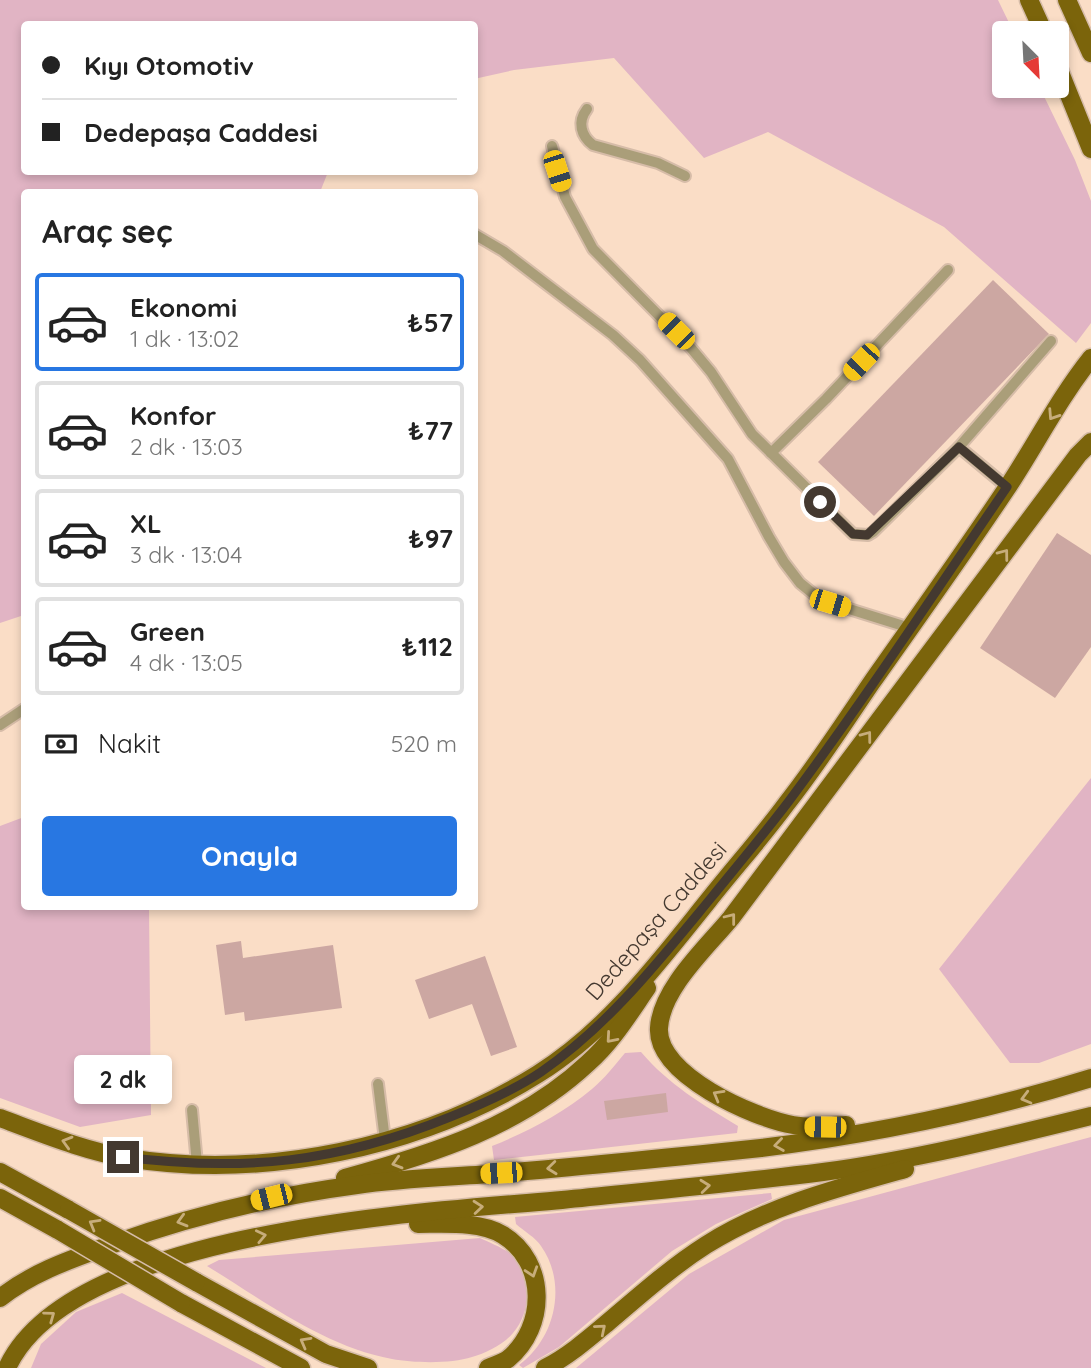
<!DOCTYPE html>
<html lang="tr">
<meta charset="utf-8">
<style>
body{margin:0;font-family:Quicksand,sans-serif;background:#f6f6f6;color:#222;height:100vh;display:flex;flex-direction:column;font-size:26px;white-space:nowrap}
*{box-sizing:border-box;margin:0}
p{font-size:23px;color:#767676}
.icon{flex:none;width:38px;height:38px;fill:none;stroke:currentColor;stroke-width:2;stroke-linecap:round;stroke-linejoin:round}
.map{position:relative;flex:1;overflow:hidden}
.drawer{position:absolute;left:21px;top:189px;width:457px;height:721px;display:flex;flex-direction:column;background:#fff;border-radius:7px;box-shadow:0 4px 10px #0003}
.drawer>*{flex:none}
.guide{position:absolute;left:21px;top:21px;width:457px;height:154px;border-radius:7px;box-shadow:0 4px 10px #0003;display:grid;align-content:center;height:154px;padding:0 21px;background:#fff}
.needle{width:46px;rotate:156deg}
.controls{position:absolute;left:992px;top:21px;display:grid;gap:14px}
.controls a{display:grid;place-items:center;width:77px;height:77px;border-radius:7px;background:#fff;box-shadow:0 4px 10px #0003;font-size:35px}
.end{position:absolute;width:32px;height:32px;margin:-16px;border:9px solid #443930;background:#fff;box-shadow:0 0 0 4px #fff}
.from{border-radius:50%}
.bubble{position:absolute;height:49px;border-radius:7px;background:#fff;box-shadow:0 4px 10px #0003;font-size:23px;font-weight:800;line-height:49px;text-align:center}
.car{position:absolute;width:21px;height:42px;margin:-21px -10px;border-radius:9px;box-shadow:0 0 5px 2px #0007;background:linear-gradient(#f5c518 24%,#345 0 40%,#f5c518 0 76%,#345 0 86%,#f5c518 0)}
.guide b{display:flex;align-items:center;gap:24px;height:66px;font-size:26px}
.guide b+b{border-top:2px solid #e0e0e0}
.guide i{width:18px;height:18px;background:#222}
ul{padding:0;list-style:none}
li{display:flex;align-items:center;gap:21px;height:98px;margin:0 14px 10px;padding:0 7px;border:4px solid #e0e0e0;border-radius:7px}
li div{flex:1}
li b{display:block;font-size:26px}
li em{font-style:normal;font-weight:800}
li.selected{border-color:#2877e2}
li>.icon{width:63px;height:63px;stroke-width:1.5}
h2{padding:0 21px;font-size:32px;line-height:84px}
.pay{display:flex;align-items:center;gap:18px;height:77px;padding:0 21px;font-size:26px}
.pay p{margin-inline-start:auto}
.action{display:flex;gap:14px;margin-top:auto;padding:14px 21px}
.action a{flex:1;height:80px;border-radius:7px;background:#2877e2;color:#fff;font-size:28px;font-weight:800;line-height:80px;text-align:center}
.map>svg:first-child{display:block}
.green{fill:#e1b4c4}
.building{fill:#cca7a2}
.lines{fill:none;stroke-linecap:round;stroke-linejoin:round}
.lane-casing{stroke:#d6bca8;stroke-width:14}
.primary-casing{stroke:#d6bca8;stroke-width:21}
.lane{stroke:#aa9e79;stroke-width:10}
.primary{stroke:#7b640b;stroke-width:18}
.primary-bridge-casing{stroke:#d6bca8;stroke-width:21;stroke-linecap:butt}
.primary-bridge{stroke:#7b640b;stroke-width:18}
.oneway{stroke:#c7ad7b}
.route{stroke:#443930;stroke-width:9}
.labels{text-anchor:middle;stroke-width:5;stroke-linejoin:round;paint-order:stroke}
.street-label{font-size:23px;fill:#443930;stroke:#faddc6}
</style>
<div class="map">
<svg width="1091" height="1368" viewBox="0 0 1091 1368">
<rect width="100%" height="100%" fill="#faddc6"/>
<g class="green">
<path d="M 0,0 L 998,0 L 1014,33 L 1004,33 L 1004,86 L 1039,86 L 1075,160 L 1091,201 L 1091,323 L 1076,343 L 944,227 L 768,132 L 704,158 L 614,58 L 514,70 L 474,79 L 474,24 L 24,24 L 24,172 L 328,172 L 320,192 L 24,192 L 24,615 L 0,623 Z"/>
<path d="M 1091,778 L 1091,1044 L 1039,1063 L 1010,1063 L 939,969 Z"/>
<path d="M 24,817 L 24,906 L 149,907 L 151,1115 L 80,1127 L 0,1098 L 0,826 Z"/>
<path d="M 641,1052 C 668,1084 703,1105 738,1126 L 737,1133 L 494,1160 L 492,1146 C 527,1132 562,1114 592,1089 C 604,1079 615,1065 625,1053 Z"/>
<path d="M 1091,1137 L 1091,1368 L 576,1368 L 689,1274 L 784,1220 Z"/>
<path d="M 771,1193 L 772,1199 L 716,1224 L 672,1251 L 559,1347 L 523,1368 L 519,1365 C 555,1339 568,1284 541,1246 C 536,1238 524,1231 516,1224 L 515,1217 Z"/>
<path d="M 480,1238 C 490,1243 509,1250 517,1259 C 533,1280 530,1313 513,1333 C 503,1345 486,1353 472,1357 C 451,1364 414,1363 392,1359 C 325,1347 264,1301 207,1266 L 219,1260 Z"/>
<path d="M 122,1293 L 266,1368 L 31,1368 L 41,1344 L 76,1312 Z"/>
</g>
<g class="building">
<path d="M 993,280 L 1049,334 L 874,516 L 818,462 Z"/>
<path d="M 1057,533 L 1091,555 L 1091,647 L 1055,698 L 980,648 Z"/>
<path d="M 241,941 L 243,958 L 333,945 L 342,1008 L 245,1021 L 244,1012 L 225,1015 L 216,945 Z"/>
<path d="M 485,956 L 517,1047 L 491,1056 L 472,1004 L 429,1019 L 415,980 Z"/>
<path d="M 666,1093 L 668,1112 L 607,1120 L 604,1101 Z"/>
</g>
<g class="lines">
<g class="lane-casing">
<g id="lane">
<path d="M 587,109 C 577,122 581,136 593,145 L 658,163 L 685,176"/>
<path d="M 552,146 L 565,197 L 593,249 L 691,348 L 711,372 L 752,434 L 853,534 L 868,535 L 873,532 L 959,447 L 1007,487"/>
<path d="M 474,234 L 503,251 L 613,335 L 640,360 L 728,459 L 769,537 L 784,562 L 800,583 L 816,596 L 830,603 L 910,628"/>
<path d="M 959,447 L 1051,341"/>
<path d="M 771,453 L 826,399 L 948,270"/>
<path d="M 0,725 L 24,709"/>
<path d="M 378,1084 L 385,1140"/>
<path d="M 192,1110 L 197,1164"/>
</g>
</g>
<g class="primary-casing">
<g id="primary">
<path d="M 1029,0 L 1044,33"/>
<path d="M 1067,0 L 1091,53"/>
<path d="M 1057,65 L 1091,149"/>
<path d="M 0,1118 C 41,1133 84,1151 127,1158 C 264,1180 420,1148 538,1074 C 607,1031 658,963 708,901 C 734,868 762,837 787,803 C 817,765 844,723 872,682 C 917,618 963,554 1007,488 C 1035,446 1059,398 1091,358"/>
<path d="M 846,1125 C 829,1126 810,1128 793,1125 C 754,1118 656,1075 659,1028 C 661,989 707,947 731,918 L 1078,455 L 1091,442"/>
<path d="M 0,1172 L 69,1210"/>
<path d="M 345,1178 C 433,1154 521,1126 588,1063 C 612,1042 629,1014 647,988"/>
<path d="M 0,1198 L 58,1230"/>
<path d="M 418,1224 C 444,1224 480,1221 503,1235 C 547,1262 547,1327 508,1359 C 503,1363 494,1365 488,1368"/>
<path d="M 196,1282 L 326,1354 L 368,1368"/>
<path d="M 0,1298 C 34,1271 75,1258 116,1243 C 195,1215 274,1196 357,1185 C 405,1178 454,1177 503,1173 C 589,1166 675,1157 761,1148 C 875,1134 982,1112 1091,1078"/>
<path d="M 181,1303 L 301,1368"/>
<path d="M 7,1368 C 70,1230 426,1212 562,1200 C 649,1191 736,1183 823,1172 C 913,1160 1002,1138 1091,1116"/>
<path d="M 545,1368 C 567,1357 587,1340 606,1324 C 638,1297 670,1268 706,1245 C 766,1207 837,1188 905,1169"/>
</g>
</g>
<use href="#lane" class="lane"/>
<use href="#primary" class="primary"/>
<g class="primary-bridge-casing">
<g id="primary-bridge">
<path d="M 69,1210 L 196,1282"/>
<path d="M 58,1230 L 181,1303"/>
</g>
</g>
<use href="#primary-bridge" class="primary-bridge"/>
</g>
<defs><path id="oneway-chevron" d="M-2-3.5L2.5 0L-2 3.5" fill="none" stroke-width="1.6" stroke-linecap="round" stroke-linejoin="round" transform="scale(1.75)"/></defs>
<g class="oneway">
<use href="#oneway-chevron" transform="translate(1053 415) rotate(123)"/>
<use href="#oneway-chevron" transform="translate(1004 554) rotate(-53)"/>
<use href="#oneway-chevron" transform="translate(867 736) rotate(-53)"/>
<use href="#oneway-chevron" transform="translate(731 918) rotate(-52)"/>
<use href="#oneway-chevron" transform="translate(611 1038) rotate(131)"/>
<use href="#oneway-chevron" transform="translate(718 1095) rotate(-150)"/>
<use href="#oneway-chevron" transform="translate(1026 1098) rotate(165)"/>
<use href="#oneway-chevron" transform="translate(67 1142) rotate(-164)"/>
<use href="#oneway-chevron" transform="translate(779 1145) rotate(172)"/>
<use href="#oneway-chevron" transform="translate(397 1163) rotate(164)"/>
<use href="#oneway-chevron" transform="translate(552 1168) rotate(174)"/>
<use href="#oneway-chevron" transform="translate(705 1186) rotate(-6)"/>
<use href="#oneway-chevron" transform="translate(478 1207) rotate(-5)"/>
<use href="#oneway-chevron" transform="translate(182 1221) rotate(164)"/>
<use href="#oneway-chevron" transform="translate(94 1224) rotate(-150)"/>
<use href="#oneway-chevron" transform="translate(261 1236) rotate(-12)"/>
<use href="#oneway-chevron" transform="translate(532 1272) rotate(72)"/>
<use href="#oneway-chevron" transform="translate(50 1316) rotate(-36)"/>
<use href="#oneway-chevron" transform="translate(601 1329) rotate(-40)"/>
<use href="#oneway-chevron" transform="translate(305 1342) rotate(-151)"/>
</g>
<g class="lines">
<path class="route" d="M 123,1157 C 243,1172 337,1163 450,1117 C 480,1105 513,1091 541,1072 C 609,1025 659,961 711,898 C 737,866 764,834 789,801 C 865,699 935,592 1007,487 L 959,447 L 867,535 L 853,534 L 820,502"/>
</g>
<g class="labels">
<g class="street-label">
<text transform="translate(656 921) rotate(-49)" y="8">Dedepaşa Caddesi</text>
</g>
</g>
</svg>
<div class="controls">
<a><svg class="needle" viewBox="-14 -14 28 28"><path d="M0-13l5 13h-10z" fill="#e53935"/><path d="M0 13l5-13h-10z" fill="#767676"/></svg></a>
</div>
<i class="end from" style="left:820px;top:502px"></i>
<i class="end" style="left:123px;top:1157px"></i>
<div class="bubble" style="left:74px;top:1055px;width:98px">2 dk</div>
<i class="car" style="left:557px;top:171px;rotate:162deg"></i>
<i class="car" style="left:676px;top:331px;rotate:315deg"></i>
<i class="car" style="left:861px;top:362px;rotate:223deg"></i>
<i class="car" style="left:830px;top:603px;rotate:107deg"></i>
<i class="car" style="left:825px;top:1127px;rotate:271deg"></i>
<i class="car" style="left:501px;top:1173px;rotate:267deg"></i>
<i class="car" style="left:271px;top:1197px;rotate:256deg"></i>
<div class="guide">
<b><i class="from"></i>Kıyı Otomotiv</b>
<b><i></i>Dedepaşa Caddesi</b>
</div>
<section class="drawer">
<h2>Araç seç</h2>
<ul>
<li class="selected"><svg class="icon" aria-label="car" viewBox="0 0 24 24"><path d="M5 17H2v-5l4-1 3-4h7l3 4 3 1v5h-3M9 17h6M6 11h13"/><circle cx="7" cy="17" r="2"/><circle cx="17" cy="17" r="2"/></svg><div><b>Ekonomi</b><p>1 dk · 13:02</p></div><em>₺57</em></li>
<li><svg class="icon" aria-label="car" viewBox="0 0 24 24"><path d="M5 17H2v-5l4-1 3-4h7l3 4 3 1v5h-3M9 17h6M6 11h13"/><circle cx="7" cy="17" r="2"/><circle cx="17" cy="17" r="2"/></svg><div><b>Konfor</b><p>2 dk · 13:03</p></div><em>₺77</em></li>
<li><svg class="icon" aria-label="car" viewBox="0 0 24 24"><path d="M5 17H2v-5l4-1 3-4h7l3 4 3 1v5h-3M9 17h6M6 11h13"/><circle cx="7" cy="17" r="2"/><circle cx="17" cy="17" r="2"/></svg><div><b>XL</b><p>3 dk · 13:04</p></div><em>₺97</em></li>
<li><svg class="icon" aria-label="car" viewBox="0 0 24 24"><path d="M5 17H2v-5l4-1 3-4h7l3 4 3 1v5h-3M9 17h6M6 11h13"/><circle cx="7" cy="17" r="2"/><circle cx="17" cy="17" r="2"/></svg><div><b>Green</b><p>4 dk · 13:05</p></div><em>₺112</em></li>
</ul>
<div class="pay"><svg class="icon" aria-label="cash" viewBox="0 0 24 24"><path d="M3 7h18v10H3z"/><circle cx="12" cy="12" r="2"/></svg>Nakit<p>520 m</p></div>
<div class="action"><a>Onayla</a></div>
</section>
</div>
